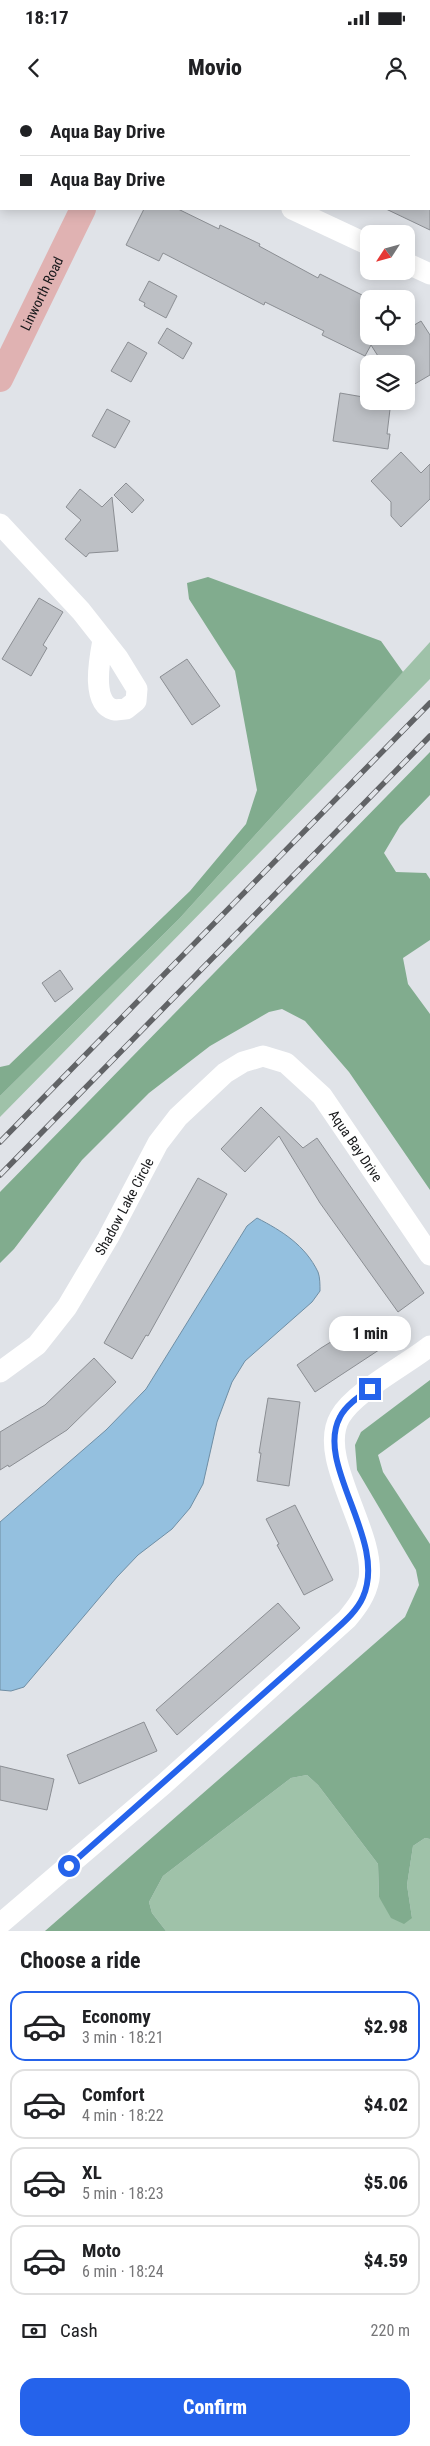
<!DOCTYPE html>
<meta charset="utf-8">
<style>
body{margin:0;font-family:"Roboto Condensed",sans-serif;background:#f2f2f2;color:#202124;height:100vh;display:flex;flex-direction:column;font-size:19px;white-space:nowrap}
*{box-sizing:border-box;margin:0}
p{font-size:16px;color:#757577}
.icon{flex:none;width:28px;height:28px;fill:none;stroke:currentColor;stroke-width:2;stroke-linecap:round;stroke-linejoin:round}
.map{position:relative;height:1831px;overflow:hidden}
.details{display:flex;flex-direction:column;background:#fff;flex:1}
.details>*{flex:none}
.hud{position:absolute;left:0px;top:0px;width:430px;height:110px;box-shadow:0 2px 12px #0003;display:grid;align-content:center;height:110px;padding:0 20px;background:#fff}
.needle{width:32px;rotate:234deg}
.buttons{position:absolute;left:360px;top:125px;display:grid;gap:10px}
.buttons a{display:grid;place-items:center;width:55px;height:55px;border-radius:10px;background:#fff;box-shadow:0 2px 12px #0003;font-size:25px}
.end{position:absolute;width:22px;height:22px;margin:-11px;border:6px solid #2563eb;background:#fff;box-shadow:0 0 0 2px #fff}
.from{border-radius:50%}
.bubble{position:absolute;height:35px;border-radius:15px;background:#fff;box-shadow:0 2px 12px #0003;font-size:16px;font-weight:800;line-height:35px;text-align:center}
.hud b{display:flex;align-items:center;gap:18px;height:48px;font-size:19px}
.hud b+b{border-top:1px solid #e0e0e0}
.hud i{width:12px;height:12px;background:#202124}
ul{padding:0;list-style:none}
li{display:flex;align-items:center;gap:15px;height:70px;margin:0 10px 8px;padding:0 10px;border:2px solid #e0e0e0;border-radius:15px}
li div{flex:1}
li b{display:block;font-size:19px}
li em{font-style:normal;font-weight:800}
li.current{border-color:#2563eb}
li>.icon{width:45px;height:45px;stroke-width:1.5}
h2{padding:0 20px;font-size:22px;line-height:60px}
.pay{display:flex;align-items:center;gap:12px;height:55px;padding:0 20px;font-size:19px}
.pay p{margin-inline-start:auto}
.action{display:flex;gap:10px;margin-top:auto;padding:10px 20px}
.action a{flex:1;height:58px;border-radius:15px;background:#2563eb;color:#fff;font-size:20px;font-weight:800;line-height:58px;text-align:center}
.status{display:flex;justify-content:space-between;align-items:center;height:35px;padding:0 25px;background:#fff;direction:ltr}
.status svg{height:14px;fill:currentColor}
header{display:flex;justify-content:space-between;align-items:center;height:65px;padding:0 20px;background:#fff;font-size:22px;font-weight:800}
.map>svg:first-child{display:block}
.green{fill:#9fc2a9}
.forest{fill:#81ac8e}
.water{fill:#94c0df;stroke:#6f8ea4}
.building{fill:#bdc0c5;stroke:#8b8e93}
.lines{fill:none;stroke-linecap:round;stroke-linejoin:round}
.minor{stroke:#fff;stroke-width:21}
.major{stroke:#e0b2b2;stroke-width:26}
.rail-casing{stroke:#616366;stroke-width:5.5}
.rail{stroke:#e0e3e8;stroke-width:4;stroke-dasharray:11;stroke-linecap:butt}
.route{stroke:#2563eb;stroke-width:6}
.labels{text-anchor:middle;stroke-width:4;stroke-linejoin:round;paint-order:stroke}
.street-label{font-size:14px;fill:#18191b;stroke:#e0e3e8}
</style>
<div class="status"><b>18:17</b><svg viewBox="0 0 49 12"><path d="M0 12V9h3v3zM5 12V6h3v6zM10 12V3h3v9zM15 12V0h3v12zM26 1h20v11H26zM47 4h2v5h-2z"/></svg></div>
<header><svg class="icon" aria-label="back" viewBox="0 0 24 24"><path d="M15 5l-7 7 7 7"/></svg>Movio<svg class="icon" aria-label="person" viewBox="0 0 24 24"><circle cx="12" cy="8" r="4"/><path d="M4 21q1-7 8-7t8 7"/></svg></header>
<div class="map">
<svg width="430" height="1831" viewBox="0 0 430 1831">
<rect width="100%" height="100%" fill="#e0e3e8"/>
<g class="green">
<path d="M 359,0 L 430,0 L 430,33 L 429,1 Z"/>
<path d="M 430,542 L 430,579 L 0,1017 L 0,996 L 179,819 Z"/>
<path d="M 307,1675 L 318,1685 L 378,1764 L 379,1797 L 412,1818 L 407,1785 L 413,1746 L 425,1738 L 430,1739 L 430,1831 L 166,1831 L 152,1813 L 149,1802 L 163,1776 L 291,1678 Z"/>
</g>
<g class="forest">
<path d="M 208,477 L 381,541 L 403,572 L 179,819 L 0,996 L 0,967 L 9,965 L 190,791 L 246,724 L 257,690 L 235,571 L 189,499 L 187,483 Z"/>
<path d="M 430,652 L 430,695 L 400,726 L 384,753 L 396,772 L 426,773 L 430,779 L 430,840 L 403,858 L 408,884 L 430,914 L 430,1090 L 349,972 L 305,921 L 282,909 L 269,912 L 210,946 L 149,993 L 82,1060 L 14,1149 L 0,1163 L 0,1092 Z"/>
<path d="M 430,1280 L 430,1317 L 378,1355 L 383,1372 L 430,1444 L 430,1739 L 425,1738 L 413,1746 L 407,1785 L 412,1818 L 404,1824 L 391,1818 L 379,1797 L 378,1764 L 318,1685 L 307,1675 L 291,1678 L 163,1776 L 149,1802 L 152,1813 L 166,1831 L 45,1831 L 405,1517 L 419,1485 L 416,1470 L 357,1370 L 355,1345 L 361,1332 Z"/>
</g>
<path class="water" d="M 257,1118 C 282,1131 305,1145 318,1172 C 320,1177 320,1185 320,1191 L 312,1202 L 245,1261 L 232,1282 L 217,1322 L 203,1384 L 190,1408 L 172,1429 L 138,1455 L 117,1477 L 24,1587 L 11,1591 L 0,1590 L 0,1422 L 106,1330 L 146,1289 L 247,1126 Z"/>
<g class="building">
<path d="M 144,109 L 178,109 L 219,129 L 220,125 L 260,144 L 259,146 L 318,178 L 320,174 L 362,195 L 361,197 L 369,201 L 369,236 L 406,236 L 406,230 L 421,221 L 430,235 L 430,275 L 413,285 L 406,276 L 406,264 L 399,264 L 397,261 L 396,264 L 383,264 L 371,245 L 365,256 L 322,235 L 324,231 L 265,202 L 264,205 L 163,153 L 159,161 L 126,145 Z"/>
<path d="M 386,109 L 430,109 L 430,130 Z"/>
<path d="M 149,181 L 177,196 L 166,218 L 144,206 L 145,203 L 139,200 Z"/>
<path d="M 167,228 L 192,243 L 183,259 L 158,243 Z"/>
<path d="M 128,242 L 147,253 L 131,282 L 111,271 Z"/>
<path d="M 340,293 L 369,298 L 369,301 L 391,301 L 387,334 L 390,334 L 388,349 L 333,341 Z"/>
<path d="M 107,309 L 130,321 L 115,348 L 92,336 Z"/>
<path d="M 401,352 L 421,373 L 430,364 L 430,399 L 401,427 L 391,416 L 391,402 L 371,381 Z"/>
<path d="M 126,383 L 144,400 L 132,413 L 114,395 Z"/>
<path d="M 80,389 L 102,407 L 112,397 L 118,451 L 89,453 L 86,457 L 65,439 L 81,420 L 66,407 Z"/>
<path d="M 39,498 L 63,512 L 43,545 L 47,548 L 31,576 L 2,559 Z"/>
<path d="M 187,559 L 220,606 L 192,625 L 160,577 Z"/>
<path d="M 60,870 L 73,889 L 55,902 L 42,883 Z"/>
<path d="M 261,1007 L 303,1048 L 317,1038 L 424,1193 L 398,1212 L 320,1103 L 279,1036 L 245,1072 L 221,1049 Z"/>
<path d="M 198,1078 L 227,1094 L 148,1236 L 146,1235 L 132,1259 L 104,1243 Z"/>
<path d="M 368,1219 L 385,1246 L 315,1292 L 297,1265 L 321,1248 Z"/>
<path d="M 94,1258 L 116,1282 L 67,1330 L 9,1367 L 8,1365 L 0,1370 L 0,1332 L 45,1305 Z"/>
<path d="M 268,1298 L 300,1302 L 289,1386 L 257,1381 L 261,1353 L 259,1353 Z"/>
<path d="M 295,1405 L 333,1480 L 304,1495 L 277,1445 L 279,1444 L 266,1419 Z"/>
<path d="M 278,1503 L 300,1528 L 177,1635 L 156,1610 Z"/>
<path d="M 144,1622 L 157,1651 L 79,1684 L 67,1655 Z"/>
<path d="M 0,1666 L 54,1679 L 47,1710 L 0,1700 Z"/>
</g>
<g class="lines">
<g class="minor">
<path d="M 292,109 L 369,145"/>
<path d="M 406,163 L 430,174"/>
<path d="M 0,424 L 81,511 L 118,558 L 137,589 L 136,601 L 126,609 C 123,609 117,610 114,610 C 90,603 100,557 103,540"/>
<path id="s1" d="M 0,1272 L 37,1245 L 67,1207 L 108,1138 L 158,1043 L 178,1017 L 225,973 L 243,962 L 263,956 L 286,963 L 322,996 L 430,1155"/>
<path d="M 0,1824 L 164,1684 L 347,1519 C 357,1507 366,1495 369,1479 C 376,1432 316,1358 340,1317 C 354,1292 406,1265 430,1246"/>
</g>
<g class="major">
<path d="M 133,1 L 133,0"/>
<path id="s2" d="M 0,279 L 83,109"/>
</g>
<g class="rail-casing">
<g id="rail">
<path d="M 0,1042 L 430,603"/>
<path d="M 0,1075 L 430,636"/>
</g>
</g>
<use href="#rail" class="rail"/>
</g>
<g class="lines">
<path class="route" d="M 69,1766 L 333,1532 C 344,1522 357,1511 363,1497 C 388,1440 314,1365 340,1317 C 346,1305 360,1296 370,1289"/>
</g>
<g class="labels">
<g class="street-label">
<text dy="5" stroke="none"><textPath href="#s2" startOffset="95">Linworth Road</textPath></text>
<text dy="5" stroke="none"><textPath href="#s1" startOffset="554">Aqua Bay Drive</textPath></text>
<text dy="5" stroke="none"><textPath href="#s1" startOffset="210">Shadow Lake Circle</textPath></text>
</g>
</g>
</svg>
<div class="buttons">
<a><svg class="needle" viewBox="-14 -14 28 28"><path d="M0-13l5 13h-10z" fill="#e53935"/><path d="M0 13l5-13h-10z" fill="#757577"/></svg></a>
<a><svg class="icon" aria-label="locate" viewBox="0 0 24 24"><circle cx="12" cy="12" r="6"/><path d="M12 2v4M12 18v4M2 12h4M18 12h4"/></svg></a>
<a><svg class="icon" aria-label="layers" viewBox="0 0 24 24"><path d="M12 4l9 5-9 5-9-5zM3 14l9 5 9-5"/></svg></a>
</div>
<i class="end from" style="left:69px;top:1766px"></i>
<i class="end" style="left:370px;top:1289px"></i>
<div class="bubble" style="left:329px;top:1216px;width:82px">1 min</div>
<div class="hud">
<b><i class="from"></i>Aqua Bay Drive</b>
<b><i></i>Aqua Bay Drive</b>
</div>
</div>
<section class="details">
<h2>Choose a ride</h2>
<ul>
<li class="current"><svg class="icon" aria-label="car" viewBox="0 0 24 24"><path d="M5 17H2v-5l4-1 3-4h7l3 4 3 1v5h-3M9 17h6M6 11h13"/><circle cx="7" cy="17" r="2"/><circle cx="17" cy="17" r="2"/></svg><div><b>Economy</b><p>3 min · 18:21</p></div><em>$2.98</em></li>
<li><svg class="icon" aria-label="car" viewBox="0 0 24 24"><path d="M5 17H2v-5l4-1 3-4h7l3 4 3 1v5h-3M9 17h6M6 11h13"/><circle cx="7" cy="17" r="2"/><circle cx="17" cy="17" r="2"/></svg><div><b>Comfort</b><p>4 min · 18:22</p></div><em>$4.02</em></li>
<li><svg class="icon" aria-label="car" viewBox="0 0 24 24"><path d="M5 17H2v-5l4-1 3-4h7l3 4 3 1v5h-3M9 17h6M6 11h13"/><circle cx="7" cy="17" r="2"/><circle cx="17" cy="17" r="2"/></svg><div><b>XL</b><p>5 min · 18:23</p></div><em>$5.06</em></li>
<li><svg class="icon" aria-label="car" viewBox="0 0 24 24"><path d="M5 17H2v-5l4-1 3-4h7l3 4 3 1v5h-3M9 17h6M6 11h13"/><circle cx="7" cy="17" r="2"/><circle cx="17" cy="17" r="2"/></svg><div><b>Moto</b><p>6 min · 18:24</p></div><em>$4.59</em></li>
</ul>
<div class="pay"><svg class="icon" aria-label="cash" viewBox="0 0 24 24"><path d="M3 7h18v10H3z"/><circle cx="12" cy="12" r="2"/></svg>Cash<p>220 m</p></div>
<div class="action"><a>Confirm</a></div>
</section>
